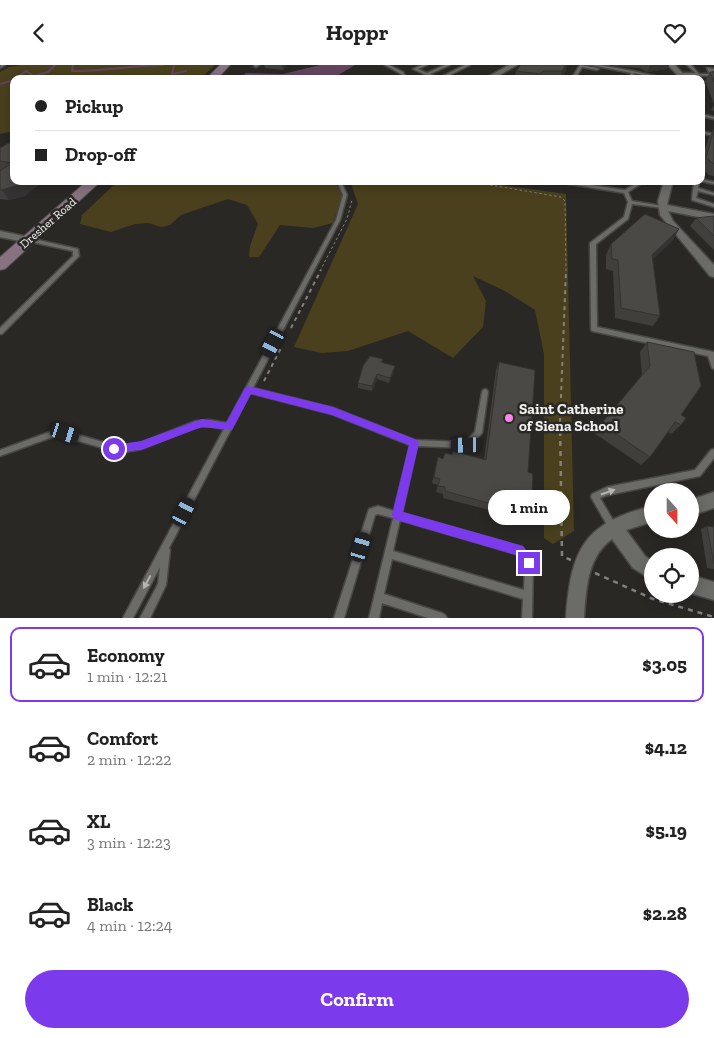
<!DOCTYPE html>
<meta charset="utf-8">
<style>
body{margin:0;font-family:"Zilla Slab",serif;background:#f2f2f2;color:#222;height:100vh;display:flex;flex-direction:column;font-size:19px;white-space:nowrap}
*{box-sizing:border-box;margin:0}
p{font-size:16px;color:#767676}
.icon{flex:none;width:28px;height:28px;fill:none;stroke:currentColor;stroke-width:2;stroke-linecap:round;stroke-linejoin:round}
.map{position:relative;height:553px;overflow:hidden}
.details{display:flex;flex-direction:column;background:#fff;flex:1}
.details>*{flex:none}
.guide{position:absolute;left:10px;top:10px;width:695px;height:110px;border-radius:10px;box-shadow:0 2px 12px #0003;display:grid;align-content:center;height:110px;padding:0 25px;background:#fff}
.needle{width:32px;rotate:159deg}
.controls{position:absolute;left:644px;top:418px;display:grid;gap:10px}
.controls a{display:grid;place-items:center;width:55px;height:55px;border-radius:50%;background:#fff;box-shadow:0 2px 12px #0003;font-size:25px}
.end{position:absolute;width:22px;height:22px;margin:-11px;border:6px solid #7c3aed;background:#fff;box-shadow:0 0 0 2px #fff}
.from{border-radius:50%}
.bubble{position:absolute;height:35px;border-radius:18px;background:#fff;box-shadow:0 2px 12px #0003;font-size:16px;font-weight:700;line-height:35px;text-align:center}
.car{position:absolute;width:15px;height:30px;margin:-15px -8px;border-radius:6px;box-shadow:0 0 4px 1px #0007;background:linear-gradient(#222 24%,#8ab4d8 0 40%,#222 0 76%,#8ab4d8 0 86%,#222 0)}
.guide b{display:flex;align-items:center;gap:18px;height:48px;font-size:19px}
.guide b+b{border-top:1px solid #e0e0e0}
.guide i{width:12px;height:12px;background:#222}
ul{padding:9px 0 0;list-style:none}
li{display:flex;align-items:center;gap:15px;height:75px;margin:0 10px 8px;padding:0 15px;border:2px solid transparent;border-radius:10px}
li div{flex:1}
li b{display:block;font-size:19px}
li em{font-style:normal;font-weight:700}
li.active{border-color:#7c3aed}
li>.icon{width:45px;height:45px;stroke-width:1.5}
.primary-button{display:flex;gap:10px;margin-top:auto;padding:10px 25px}
.primary-button a{flex:1;height:58px;border-radius:30px;background:#7c3aed;color:#fff;font-size:20px;font-weight:700;line-height:58px;text-align:center}
header{display:flex;justify-content:space-between;align-items:center;height:65px;padding:0 25px;background:#fff;font-size:22px;font-weight:700}
.map>svg:first-child{display:block}
.green{fill:#4a401d}
.water{fill:#63455e}
.lines{fill:none;stroke-linecap:round;stroke-linejoin:round}
.stream{stroke:#63455e;stroke-width:2}
.lane-casing{stroke:#484745;stroke-width:3}
.street-casing{stroke:#484745;stroke-width:3}
.secondary-casing{stroke:#484745;stroke-width:2}
.path-far2{stroke:#82817f;stroke-width:1;stroke-dasharray:2.5 2.5;stroke-linecap:butt}
.path-far1{stroke:#82817f;stroke-width:2;stroke-dasharray:4 4;stroke-linecap:butt}
.path{stroke:#82817f;stroke-width:2.5;stroke-dasharray:5 5;stroke-linecap:butt}
.lane{fill:#6b6b68;fill-rule:evenodd}
.street{fill:#6b6b68;fill-rule:evenodd}
.secondary{fill:#877281;fill-rule:evenodd}
.wall{fill:#403f3c}
.shaded-wall{fill:#343331}
.building{fill:#4a4946;stroke:#343331}
.oneway{fill:#b5b5b2}
.route{fill:#7c3aed}
.poi-dot{fill:#f888e9;stroke:#292825;stroke-width:2}
.labels{text-anchor:middle;stroke-width:5;stroke-linejoin:round;paint-order:stroke}
.far-street-label{font-size:12px;fill:#f2f1ef;stroke:#292825}
.poi-label{font-size:15px;font-weight:bold;fill:#f2f1ef;stroke:#292825;text-anchor:start}
</style>
<header><svg class="icon" aria-label="back" viewBox="0 0 24 24"><path d="M15 5l-7 7 7 7"/></svg>Hoppr<svg class="icon" aria-label="heart" viewBox="0 0 24 24"><path d="M12 20l-8-8c-3-5 5-10 8-4 3-6 11-1 8 4z"/></svg></header>
<div class="map">
<svg width="714" height="553" viewBox="0 0 714 553">
<rect width="100%" height="100%" fill="#292825"/>
<g class="green">
<path d="M 21,0 L 215,0 L 200,14 L 14,14 L 14,66 L 0,69 L 0,7 L 9,2 Z"/>
<path d="M 118,116 L 335,116 L 342,131 L 333,158 L 313,163 L 280,160 L 259,192 L 249,192 L 250,181 L 258,159 L 247,140 L 228,134 L 181,150 L 170,160 L 161,162 L 149,158 L 135,159 L 111,167 L 80,159 L 82,150 Z"/>
<path d="M 350,116 L 471,116 L 566,129 L 574,466 L 553,479 L 544,473 L 544,289 L 535,245 L 505,226 L 473,211 L 486,236 L 483,262 L 453,293 L 408,266 L 348,286 L 322,288 L 294,282 L 358,139 Z"/>
</g>
<path class="water" d="M 320,0 L 355,0 L 332,14 L 239,13 L 246,8 L 283,9 Z"/>
<g class="lines">
<g class="stream">
<path d="M 73,0 L 72,6 C 103,7 132,0 163,0"/>
<path d="M 174,0 L 172,9 L 186,6"/>
<path d="M 15,14 L 26,6 L 34,11 L 48,7 L 55,0"/>
<path d="M 0,19 L 14,15"/>
</g>
<g class="lane-casing">
<g id="lane">
<path d="M 1,0 L 5,0 L 0,3 Z"/>
<path d="M 255,0 L 259,0 L 256,2 L 254,1 Z"/>
<path d="M 385,0 L 389,0 L 403,7 L 407,14 L 403,14 L 401,9 Z"/>
<path d="M 422,0 L 427,0 L 418,4 L 427,8 L 445,0 L 450,0 L 430,9 L 439,13 L 465,0 L 470,0 L 442,14 L 435,14 L 413,4 Z"/>
<path d="M 580,0 L 597,3 L 599,4 L 597,5 L 582,2 L 575,14 L 571,14 Z"/>
<path d="M 592,0 L 599,0 L 633,6 L 668,14 L 660,14 L 634,8 L 632,14 L 628,14 L 631,8 Z"/>
<path d="M 687,0 L 691,0 L 699,9 L 710,9 L 707,3 L 714,4 L 714,6 L 711,5 L 714,9 L 714,11 L 680,10 L 680,8 L 696,8 Z"/>
<path d="M 701,49 L 714,52 L 714,54 L 701,51 Z"/>
<path d="M 701,66 L 714,69 L 714,71 L 701,68 Z"/>
<path d="M 701,114 L 714,117 L 714,119 L 701,116 Z"/>
<path d="M 337,116 L 341,116 L 347,130 L 340,155 L 253,323 L 333,343 L 414,375 L 464,377 L 475,367 L 482,327 L 483,325 L 485,324 L 487,325 L 488,327 L 482,368 L 469,382 L 466,383 L 417,381 L 402,448 L 522,482 L 533,498 L 532,553 L 522,553 L 523,534 L 392,494 L 384,529 L 442,548 L 445,550 L 447,553 L 428,553 L 382,538 L 379,553 L 369,553 L 393,453 L 378,449 L 375,450 L 344,553 L 334,553 L 369,444 L 378,441 L 394,446 L 410,380 L 332,349 L 250,328 L 169,483 L 170,485 L 166,520 L 150,553 L 140,553 L 158,519 L 160,502 L 133,553 L 123,553 L 224,364 L 209,361 L 196,362 L 141,384 L 120,388 L 58,370 L 0,391 L 0,385 L 58,364 L 120,382 L 141,378 L 196,356 L 209,355 L 227,358 L 336,155 L 343,130 ZM 400,455 L 516,489 L 525,499 L 524,525 L 393,486 Z"/>
<path d="M 551,116 L 564,116 L 625,125 L 640,116 L 645,116 L 628,127 L 632,136 L 662,141 L 664,141 L 664,143 L 632,139 L 628,154 L 596,179 L 597,262 L 714,287 L 714,304 L 712,303 L 708,291 L 592,266 L 591,264 L 590,178 L 624,152 L 628,137 L 624,128 Z"/>
<path d="M 695,116 L 699,116 L 698,123 L 714,128 L 714,130 L 698,126 L 696,133 L 714,139 L 714,142 L 692,135 L 693,124 Z"/>
<path d="M 29,173 L 78,184 L 79,191 L 2,269 L 0,269 L 0,263 L 73,191 L 73,186 L 27,176 L 26,175 Z"/>
<path d="M 714,384 L 714,393 L 700,411 L 608,430 L 600,433 L 617,462 L 616,465 L 613,466 L 610,465 L 591,432 L 592,429 L 607,422 L 695,405 L 711,385 Z"/>
</g>
</g>
<g class="street-casing">
<g id="street">
<path d="M 509,0 L 517,0 L 493,14 L 484,14 Z"/>
<path d="M 668,0 L 675,0 L 688,14 L 681,14 Z"/>
<path d="M 664,116 L 673,116 L 667,140 L 714,149 L 714,155 L 668,146 L 673,156 L 714,200 L 714,212 L 710,211 L 660,150 L 658,136 Z"/>
<path d="M 0,166 L 33,173 L 34,175 L 29,178 L 0,172 Z"/>
<path d="M 714,427 L 714,443 L 690,451 L 690,435 Z"/>
<path d="M 652,441 L 652,457 L 626,465 L 645,491 L 652,496 L 652,515 L 633,503 L 612,474 C 587,492 586,525 584,553 L 566,553 C 571,485 583,458 652,441 Z"/>
<path d="M 690,510 L 714,517 L 714,535 L 690,528 Z"/>
</g>
</g>
<g class="secondary-casing">
<g id="secondary">
<path d="M 220,0 L 230,0 L 217,14 L 206,14 Z"/>
<path d="M 87,116 L 101,116 L 5,204 L 0,205 L 0,192 Z"/>
</g>
</g>
<g class="path-far2">
<path d="M 467,116 L 490,120 L 491,116"/>
<path d="M 490,120 L 561,132 L 565,136 L 566,206"/>
<path d="M 320,206 L 347,154 L 352,135"/>
</g>
<g class="path-far1">
<path d="M 291,263 L 321,205"/>
<path d="M 264,316 L 281,283"/>
<path d="M 560,357 L 566,205"/>
</g>
<g class="path">
<path d="M 560,356 L 562,491 L 571,495"/>
<path d="M 595,508 L 653,534 L 714,552"/>
</g>
<use href="#lane" class="lane"/>
<use href="#street" class="street"/>
<use href="#secondary" class="secondary"/>
</g>
<g class="wall">
<path d="M 264,0 L 287,0 L 283,5 L 265,3 Z"/>
<path d="M 567,0 L 565,7 L 561,14 L 514,14 L 516,6 Z"/>
<path d="M 613,0 L 669,0 L 667,4 L 647,7 L 640,3 L 615,1 Z"/>
<path d="M 710,7 L 714,7 L 714,39 L 705,16 Z"/>
<path d="M 714,40 L 714,46 L 711,45 Z"/>
<path d="M 714,63 L 714,111 L 709,110 L 701,104 L 701,97 L 709,72 Z"/>
<path d="M 8,78 L 25,131 L 9,135 L 0,134 L 0,106 L 1,105 L 0,105 L 0,83 Z"/>
<path d="M 603,116 L 616,116 L 615,118 Z"/>
<path d="M 714,151 L 714,185 L 690,161 L 696,153 Z"/>
<path d="M 679,164 L 673,175 L 653,194 L 660,251 L 653,261 L 615,253 L 613,206 L 606,204 L 606,190 L 611,179 Z"/>
<path d="M 647,277 L 681,350 L 681,360 L 671,369 L 668,367 L 650,392 L 641,400 L 594,368 L 642,310 L 640,287 Z"/>
<path d="M 383,294 L 382,298 L 394,306 L 389,318 L 377,314 L 372,326 L 358,323 L 358,318 Z"/>
<path d="M 499,297 L 528,407 L 531,450 L 527,455 L 443,433 L 443,429 L 436,427 L 438,420 L 432,418 L 438,392 L 443,394 L 445,388 L 451,390 L 453,386 L 484,394 L 496,305 Z"/>
<path d="M 707,461 L 714,462 L 714,504 L 707,503 L 701,464 Z"/>
</g>
<g class="shaded-wall">
<path d="M 282,0 L 287,0 L 283,5 Z"/>
<path d="M 566,0 L 567,0 L 565,7 L 560,14 L 562,6 Z"/>
<path d="M 650,0 L 669,0 L 667,4 L 647,7 Z"/>
<path d="M 25,116 L 44,116 L 25,131 L 9,135 L 2,125 Z"/>
<path d="M 679,164 L 673,175 L 646,201 L 652,190 Z"/>
<path d="M 395,301 L 394,306 L 389,318 L 390,313 Z"/>
<path d="M 377,309 L 377,314 L 372,326 L 372,321 Z"/>
</g>
<g class="building">
<path d="M 521,0 L 566,0 L 562,6 L 543,6 L 540,9 L 516,6 Z"/>
<path d="M 710,7 L 714,7 L 714,17 Z"/>
<path d="M 714,64 L 714,99 L 706,93 Z"/>
<path d="M 8,78 L 14,79 L 14,116 L 25,116 L 19,120 L 2,125 L 0,124 L 0,106 L 12,98 L 0,96 L 0,83 Z"/>
<path d="M 645,149 L 679,164 L 652,190 L 660,251 L 621,243 L 618,195 L 612,194 L 611,179 Z"/>
<path d="M 714,151 L 714,171 L 696,153 Z"/>
<path d="M 647,277 L 694,287 L 701,321 L 681,350 L 686,353 L 681,360 L 675,357 L 650,392 L 601,359 L 650,301 Z"/>
<path d="M 370,291 L 383,294 L 381,297 L 395,301 L 390,313 L 377,309 L 372,321 L 358,318 L 363,301 Z"/>
<path d="M 499,297 L 535,305 L 528,407 L 533,409 L 531,450 L 445,426 L 445,422 L 438,421 L 440,414 L 434,412 L 438,392 L 443,394 L 445,388 L 452,390 L 453,386 L 486,395 Z"/>
<path d="M 707,461 L 714,462 L 714,499 Z"/>
</g>
<defs><path id="oneway-solid" d="M-6-.8H1V-3.2L6.5 0L1 3.2V.8H-6Z" transform="scale(1.25)"/></defs>
<g class="oneway">
<use href="#oneway-solid" transform="translate(608 427) rotate(-19)"/>
<use href="#oneway-solid" transform="translate(147 517) rotate(118)"/>
</g>
<path class="route" d="M 248,321 L 333,342 L 417,375 L 419,378 L 403,447 L 523,481 L 533,494 L 533,502 L 525,502 L 516,490 L 393,454 L 392,450 L 409,380 L 332,350 L 251,329 L 232,365 L 202,362 L 141,385 L 110,387 L 110,381 L 114,380 L 141,376 L 202,354 L 226,358 L 245,323 Z"/>
<circle class="poi-dot" cx="509" cy="353" r="5"/>
<g class="labels">
<g class="far-street-label">
<text transform="translate(48 158) rotate(-41)" y="4">Dresher Road</text>
</g>
<g class="poi-label">
<text x="519" y="349">Saint Catherine<tspan x="519" dy="17">of Siena School</tspan></text>
</g>
</g>
</svg>
<div class="controls">
<a><svg class="needle" viewBox="-14 -14 28 28"><path d="M0-13l5 13h-10z" fill="#e53935"/><path d="M0 13l5-13h-10z" fill="#767676"/></svg></a>
<a><svg class="icon" aria-label="locate" viewBox="0 0 24 24"><circle cx="12" cy="12" r="6"/><path d="M12 2v4M12 18v4M2 12h4M18 12h4"/></svg></a>
</div>
<i class="end from" style="left:114px;top:384px"></i>
<i class="end" style="left:529px;top:498px"></i>
<div class="bubble" style="left:488px;top:425px;width:82px">1 min</div>
<i class="car" style="left:273px;top:278px;rotate:208deg"></i>
<i class="car" style="left:65px;top:368px;rotate:108deg"></i>
<i class="car" style="left:466px;top:380px;rotate:269deg"></i>
<i class="car" style="left:184px;top:447px;rotate:28deg"></i>
<i class="car" style="left:361px;top:482px;rotate:17deg"></i>
<div class="guide">
<b><i class="from"></i>Pickup</b>
<b><i></i>Drop-off</b>
</div>
</div>
<section class="details">
<ul>
<li class="active"><svg class="icon" aria-label="car" viewBox="0 0 24 24"><path d="M5 17H2v-5l4-1 3-4h7l3 4 3 1v5h-3M9 17h6M6 11h13"/><circle cx="7" cy="17" r="2"/><circle cx="17" cy="17" r="2"/></svg><div><b>Economy</b><p>1 min · 12:21</p></div><em>$3.05</em></li>
<li><svg class="icon" aria-label="car" viewBox="0 0 24 24"><path d="M5 17H2v-5l4-1 3-4h7l3 4 3 1v5h-3M9 17h6M6 11h13"/><circle cx="7" cy="17" r="2"/><circle cx="17" cy="17" r="2"/></svg><div><b>Comfort</b><p>2 min · 12:22</p></div><em>$4.12</em></li>
<li><svg class="icon" aria-label="car" viewBox="0 0 24 24"><path d="M5 17H2v-5l4-1 3-4h7l3 4 3 1v5h-3M9 17h6M6 11h13"/><circle cx="7" cy="17" r="2"/><circle cx="17" cy="17" r="2"/></svg><div><b>XL</b><p>3 min · 12:23</p></div><em>$5.19</em></li>
<li><svg class="icon" aria-label="car" viewBox="0 0 24 24"><path d="M5 17H2v-5l4-1 3-4h7l3 4 3 1v5h-3M9 17h6M6 11h13"/><circle cx="7" cy="17" r="2"/><circle cx="17" cy="17" r="2"/></svg><div><b>Black</b><p>4 min · 12:24</p></div><em>$2.28</em></li>
</ul>
<div class="primary-button"><a>Confirm</a></div>
</section>
